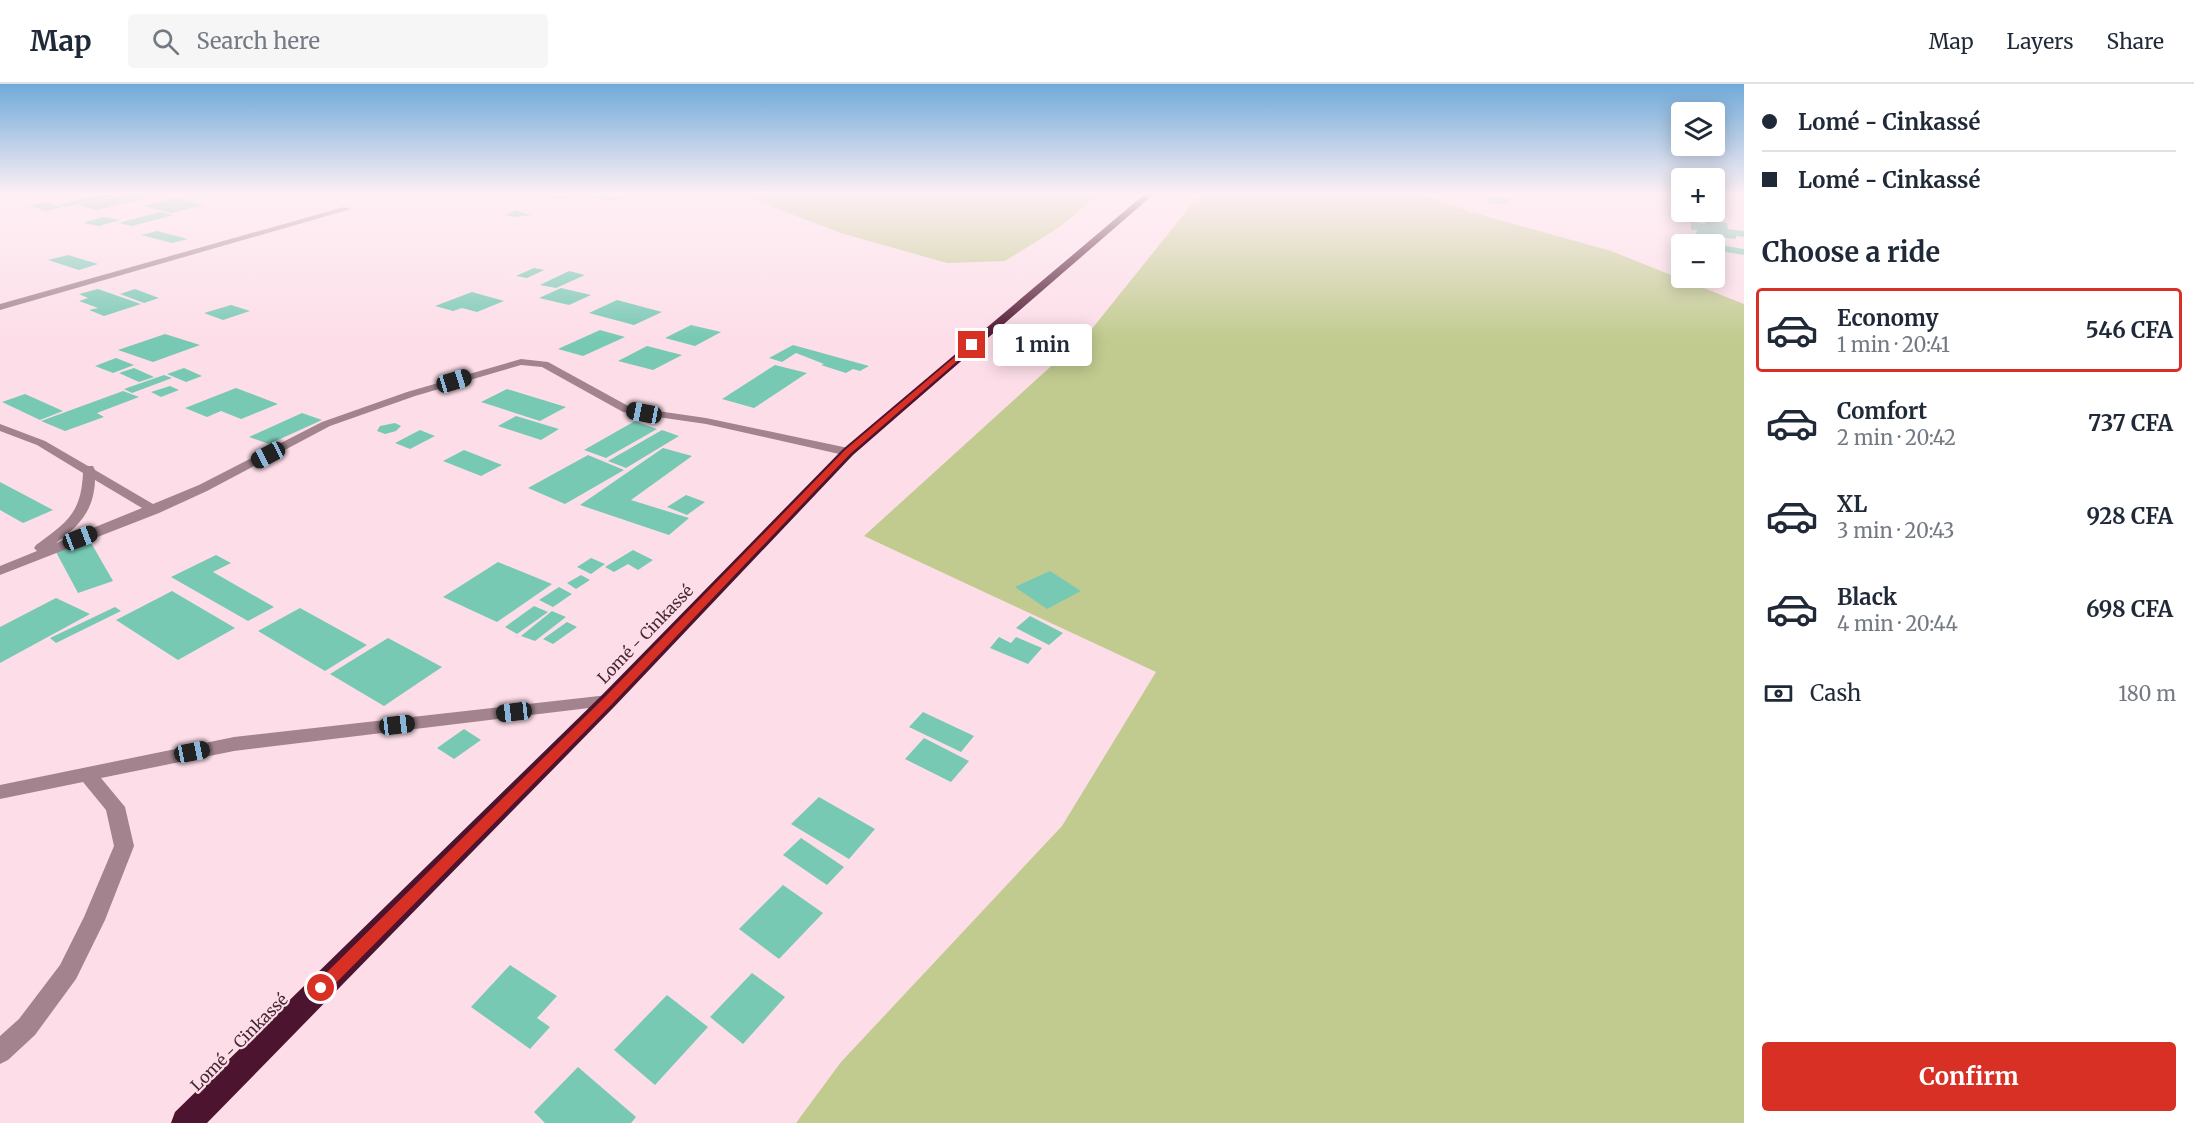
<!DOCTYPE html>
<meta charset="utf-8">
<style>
body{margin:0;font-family:Merriweather,serif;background:#f6f6f7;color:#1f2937;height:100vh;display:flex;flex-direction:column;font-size:22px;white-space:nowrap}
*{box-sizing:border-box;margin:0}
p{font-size:20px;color:#747a83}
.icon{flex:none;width:33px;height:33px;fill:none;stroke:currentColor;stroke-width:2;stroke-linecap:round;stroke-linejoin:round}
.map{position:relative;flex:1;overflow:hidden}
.side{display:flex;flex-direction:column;background:#fff;width:450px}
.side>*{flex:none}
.top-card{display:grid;align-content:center;height:132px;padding:0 18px;background:#fff}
.controls{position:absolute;left:1671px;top:18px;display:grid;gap:12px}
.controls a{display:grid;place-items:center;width:54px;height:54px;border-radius:6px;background:#fff;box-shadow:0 3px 15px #0003;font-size:30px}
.end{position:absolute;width:27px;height:27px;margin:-14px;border:8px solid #d93025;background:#fff;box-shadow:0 0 0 3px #fff}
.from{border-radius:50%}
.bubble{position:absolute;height:42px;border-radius:6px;background:#fff;box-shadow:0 3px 15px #0003;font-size:20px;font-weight:700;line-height:42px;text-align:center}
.car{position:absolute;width:18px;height:36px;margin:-18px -9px;border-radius:8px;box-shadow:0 0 4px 2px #0007;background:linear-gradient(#222 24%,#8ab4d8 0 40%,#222 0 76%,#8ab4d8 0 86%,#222 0)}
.top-card b{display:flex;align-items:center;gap:21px;height:57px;font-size:22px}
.top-card b+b{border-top:2px solid #e0e1e3}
.top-card i{width:15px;height:15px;background:#1f2937}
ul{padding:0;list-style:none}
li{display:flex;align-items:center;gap:18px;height:84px;margin:0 12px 9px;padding:0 6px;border:3px solid transparent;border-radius:6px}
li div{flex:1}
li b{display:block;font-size:22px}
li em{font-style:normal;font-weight:700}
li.selected{border-color:#d93025}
li>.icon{width:54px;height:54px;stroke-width:1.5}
h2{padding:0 18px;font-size:27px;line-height:72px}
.pay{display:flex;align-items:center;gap:15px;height:66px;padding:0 18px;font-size:22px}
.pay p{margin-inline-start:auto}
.cta{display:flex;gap:12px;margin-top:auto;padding:12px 18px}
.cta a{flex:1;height:69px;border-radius:6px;background:#d93025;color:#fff;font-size:24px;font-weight:700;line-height:69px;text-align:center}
header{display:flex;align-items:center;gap:36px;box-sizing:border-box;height:84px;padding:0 30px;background:#fff;border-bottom:2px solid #e0e1e3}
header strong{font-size:28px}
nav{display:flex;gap:33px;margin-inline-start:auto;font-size:21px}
.search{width:420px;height:54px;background:#f6f6f7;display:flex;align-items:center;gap:15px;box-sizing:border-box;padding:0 21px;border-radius:6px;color:#747a83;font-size:22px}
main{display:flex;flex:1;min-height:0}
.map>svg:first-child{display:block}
.green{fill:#c1cb8f}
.building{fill:#77c9b4}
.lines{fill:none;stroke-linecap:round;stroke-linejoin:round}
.minor{fill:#a2838e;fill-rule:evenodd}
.highway{fill:#4c142e;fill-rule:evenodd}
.route{fill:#d93025}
.labels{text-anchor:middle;stroke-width:4.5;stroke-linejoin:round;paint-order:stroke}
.street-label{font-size:16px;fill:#452934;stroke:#fddee8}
</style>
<header>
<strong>Map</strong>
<div class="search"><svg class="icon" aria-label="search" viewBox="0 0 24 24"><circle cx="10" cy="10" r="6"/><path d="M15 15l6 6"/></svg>Search here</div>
<nav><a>Map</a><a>Layers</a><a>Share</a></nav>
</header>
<main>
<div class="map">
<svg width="1744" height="1039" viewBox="0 0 1744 1039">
<rect width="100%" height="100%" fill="#fddee8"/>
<g class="green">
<path d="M 736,109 L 1101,109 L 1058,144 L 1005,177 L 947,179 L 841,149 Z"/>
<path d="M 1201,109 L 1421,109 L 1467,127 L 1611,167 L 1744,220 L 1744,1039 L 796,1039 L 841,978 L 1062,742 L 1156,588 L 864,452 L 1091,246 Z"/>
</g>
<g class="building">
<path d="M 110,109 L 122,110 L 66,123 L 58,121 Z"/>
<path d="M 131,109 L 155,112 L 97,126 L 79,121 Z"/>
<path d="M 548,109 L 575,109 L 569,111 L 581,112 L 558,115 L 539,112 Z"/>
<path d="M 602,109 L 623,114 L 612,117 L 591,113 Z"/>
<path d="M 1490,112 L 1509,115 L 1507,121 L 1488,119 Z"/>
<path d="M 176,114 L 205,121 L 171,129 L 143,122 Z"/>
<path d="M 45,118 L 61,123 L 46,127 L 30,122 Z"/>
<path d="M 515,126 L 527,130 L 532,131 L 515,133 L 506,131 Z"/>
<path d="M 160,128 L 173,131 L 132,142 L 119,139 Z"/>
<path d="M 103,133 L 120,136 L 99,142 L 83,139 Z"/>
<path d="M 1705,136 L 1727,139 L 1728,145 L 1744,147 L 1744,153 L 1736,152 L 1736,155 L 1696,151 L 1697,146 L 1691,146 L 1691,138 L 1705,140 Z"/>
<path d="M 157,147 L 188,155 L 172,159 L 141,151 Z"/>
<path d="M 1714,160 L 1744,165 L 1744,171 L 1714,166 Z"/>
<path d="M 68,171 L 98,180 L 79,186 L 48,176 Z"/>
<path d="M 534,184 L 544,186 L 527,194 L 516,192 Z"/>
<path d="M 569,187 L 585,191 L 556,204 L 540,201 Z"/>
<path d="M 561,204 L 591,211 L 569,221 L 539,214 Z"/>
<path d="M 98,205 L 141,220 L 104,232 L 89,226 L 98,224 L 79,217 L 88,214 L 79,210 Z"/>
<path d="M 135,205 L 159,214 L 144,219 L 120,210 Z"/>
<path d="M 472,208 L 504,217 L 477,228 L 462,224 L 453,227 L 435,222 Z"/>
<path d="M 617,216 L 662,228 L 634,241 L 589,229 Z"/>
<path d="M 231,221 L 250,227 L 223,236 L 204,229 Z"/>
<path d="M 691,241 L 721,248 L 695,262 L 665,254 Z"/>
<path d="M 600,246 L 625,253 L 583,272 L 558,265 Z"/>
<path d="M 165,250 L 200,261 L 153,278 L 118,266 Z"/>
<path d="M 793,261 L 869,282 L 860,287 L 853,285 L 846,289 L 821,281 L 824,280 L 796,269 L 782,278 L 769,274 Z"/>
<path d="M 647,262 L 682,271 L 653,286 L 618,277 Z"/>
<path d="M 116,274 L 134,281 L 113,289 L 95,282 Z"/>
<path d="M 775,281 L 807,289 L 754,324 L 722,315 Z"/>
<path d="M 134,284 L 154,293 L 139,298 L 119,289 Z"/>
<path d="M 184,284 L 202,292 L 186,298 L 167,290 Z"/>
<path d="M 164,291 L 172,294 L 132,309 L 124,305 Z"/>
<path d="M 170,302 L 179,306 L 161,313 L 151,308 Z"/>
<path d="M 236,304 L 278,320 L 241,335 L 221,327 L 207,333 L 185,324 Z"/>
<path d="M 507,305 L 566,323 L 540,337 L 481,318 Z"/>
<path d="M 123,307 L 139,313 L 97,329 L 104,333 L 65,347 L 41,337 Z"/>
<path d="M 25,310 L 63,327 L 40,336 L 2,318 Z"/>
<path d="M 302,329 L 322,336 L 269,360 L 249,353 Z"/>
<path d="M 516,332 L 559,345 L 541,356 L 498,342 Z"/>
<path d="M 635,337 L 657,345 L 606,374 L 584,366 Z"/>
<path d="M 395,339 L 401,342 L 396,347 L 385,350 L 377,347 L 380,342 Z"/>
<path d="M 420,346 L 435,352 L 410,365 L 395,359 Z"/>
<path d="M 662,346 L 679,352 L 626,384 L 608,377 Z"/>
<path d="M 663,364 L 692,372 L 631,416 L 689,434 L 669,451 L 580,421 Z"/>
<path d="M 464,366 L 502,381 L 481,392 L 443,377 Z"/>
<path d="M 588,371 L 624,386 L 565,420 L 528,404 Z"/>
<path d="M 0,398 L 53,426 L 23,439 L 0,426 Z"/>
<path d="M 686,411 L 705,418 L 687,431 L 667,423 Z"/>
<path d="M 90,457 L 113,497 L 78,509 L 56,468 Z"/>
<path d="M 633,466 L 653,476 L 638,486 L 628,480 L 614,488 L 605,483 Z"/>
<path d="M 216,471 L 231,479 L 213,488 L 274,523 L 248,537 L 171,493 Z"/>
<path d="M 591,474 L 605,480 L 591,490 L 577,483 Z"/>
<path d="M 498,478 L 552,500 L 497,538 L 443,513 Z"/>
<path d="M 1050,487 L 1081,507 L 1047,525 L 1015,503 Z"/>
<path d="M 581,491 L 590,496 L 576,505 L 567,499 Z"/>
<path d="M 559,503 L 572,510 L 553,523 L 539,516 Z"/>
<path d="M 172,507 L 235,544 L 178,576 L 116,536 Z"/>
<path d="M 56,514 L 90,530 L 0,579 L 0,543 Z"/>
<path d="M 534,522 L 548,528 L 517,550 L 505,543 Z"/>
<path d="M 115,523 L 121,527 L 56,559 L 50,554 Z"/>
<path d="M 300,524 L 367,561 L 325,587 L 258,547 Z"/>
<path d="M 552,527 L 566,533 L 535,557 L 521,552 Z"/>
<path d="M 1030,532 L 1063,549 L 1049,561 L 1016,544 Z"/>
<path d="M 567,538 L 577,543 L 553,560 L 543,555 Z"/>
<path d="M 999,553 L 1011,559 L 1016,553 L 1042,564 L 1028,580 L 990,564 Z"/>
<path d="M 388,554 L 442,583 L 384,622 L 330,590 Z"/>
<path d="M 923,628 L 974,652 L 961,668 L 909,643 Z"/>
<path d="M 464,645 L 481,656 L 454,675 L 437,664 Z"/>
<path d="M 924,654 L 969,677 L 951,698 L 905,675 Z"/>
<path d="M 819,713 L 875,745 L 849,775 L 791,740 Z"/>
<path d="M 801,754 L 844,783 L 827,801 L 783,771 Z"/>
<path d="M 783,801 L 823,829 L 779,875 L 739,845 Z"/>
<path d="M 510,881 L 557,912 L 537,934 L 550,943 L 530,965 L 471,923 Z"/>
<path d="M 752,889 L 785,913 L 743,960 L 710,933 Z"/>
<path d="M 667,911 L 708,943 L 655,1001 L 614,966 Z"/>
<path d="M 578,983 L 636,1033 L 631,1039 L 545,1039 L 534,1028 Z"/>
</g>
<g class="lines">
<g class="minor">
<path d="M 344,123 L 351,125 L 0,226 L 0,220 Z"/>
<path d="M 521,275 L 548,278 L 630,323 L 706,334 L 848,364 L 854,368 L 848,372 L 706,340 L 623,328 L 542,283 L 521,281 L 415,312 L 330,342 L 207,407 L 159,429 L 0,491 L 0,482 L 37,467 L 34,464 L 36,461 C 67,438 81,430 83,389 L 37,361 L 0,347 L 0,340 L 45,357 L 88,382 L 93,382 L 95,386 L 153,420 L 199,401 L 322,338 L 407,308 ZM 95,396 L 142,424 L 56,459 C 79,442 94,427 95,396 Z"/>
<path d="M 608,611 L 614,613 L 616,617 L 614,621 L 234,667 L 101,694 L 125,723 L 134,762 L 105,836 L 76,895 L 35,951 L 8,976 L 0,980 L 0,952 L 19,935 L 60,881 L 84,833 L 114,762 L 106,726 L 83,698 L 0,715 L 0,701 L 234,653 Z"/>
</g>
<path class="highway" d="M 1146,109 L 1155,109 L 853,371 L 615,622 L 207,1039 L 171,1039 L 175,1028 L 601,612 L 843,365 Z"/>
</g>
<linearGradient id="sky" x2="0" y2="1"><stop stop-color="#70aad9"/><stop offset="0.43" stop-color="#fef0f5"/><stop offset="1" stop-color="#fef0f5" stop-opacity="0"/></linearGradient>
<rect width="1744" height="255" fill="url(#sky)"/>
<path class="route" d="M 970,260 L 976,261 L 850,370 L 612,620 L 326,909 L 321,911 L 316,909 L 313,904 L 316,899 L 604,614 L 845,366 Z"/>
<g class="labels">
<g class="street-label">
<text transform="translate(645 550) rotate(-46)" y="6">Lomé - Cinkassé</text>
<text transform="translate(239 958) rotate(-45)" y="6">Lomé - Cinkassé</text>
</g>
</g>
</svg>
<div class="controls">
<a><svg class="icon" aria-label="layers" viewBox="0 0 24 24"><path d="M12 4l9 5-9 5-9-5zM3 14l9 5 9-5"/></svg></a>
<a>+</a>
<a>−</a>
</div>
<i class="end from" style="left:321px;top:904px"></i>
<i class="end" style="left:972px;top:261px"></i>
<div class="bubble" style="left:993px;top:240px;width:99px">1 min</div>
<i class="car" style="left:454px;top:297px;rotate:73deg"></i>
<i class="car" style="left:644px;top:329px;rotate:281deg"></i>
<i class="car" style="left:268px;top:371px;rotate:242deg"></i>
<i class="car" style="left:80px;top:454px;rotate:69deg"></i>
<i class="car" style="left:514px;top:628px;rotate:263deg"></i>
<i class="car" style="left:397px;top:641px;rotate:83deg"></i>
<i class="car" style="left:192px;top:668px;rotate:79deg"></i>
</div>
<section class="side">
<div class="top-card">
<b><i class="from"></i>Lomé - Cinkassé</b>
<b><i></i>Lomé - Cinkassé</b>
</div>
<h2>Choose a ride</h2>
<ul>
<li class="selected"><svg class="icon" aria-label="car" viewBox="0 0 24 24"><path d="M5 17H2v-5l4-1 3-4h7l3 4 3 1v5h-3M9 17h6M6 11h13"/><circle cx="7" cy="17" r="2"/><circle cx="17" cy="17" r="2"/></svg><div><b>Economy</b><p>1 min · 20:41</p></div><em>546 CFA</em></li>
<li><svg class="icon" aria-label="car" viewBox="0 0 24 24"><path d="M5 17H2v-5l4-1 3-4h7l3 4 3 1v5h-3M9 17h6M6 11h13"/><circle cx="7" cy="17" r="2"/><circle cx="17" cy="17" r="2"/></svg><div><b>Comfort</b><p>2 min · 20:42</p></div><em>737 CFA</em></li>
<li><svg class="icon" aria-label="car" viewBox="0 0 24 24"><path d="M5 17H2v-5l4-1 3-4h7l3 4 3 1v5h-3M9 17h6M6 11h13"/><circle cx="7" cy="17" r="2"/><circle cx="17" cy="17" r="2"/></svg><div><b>XL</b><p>3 min · 20:43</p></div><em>928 CFA</em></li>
<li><svg class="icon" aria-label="car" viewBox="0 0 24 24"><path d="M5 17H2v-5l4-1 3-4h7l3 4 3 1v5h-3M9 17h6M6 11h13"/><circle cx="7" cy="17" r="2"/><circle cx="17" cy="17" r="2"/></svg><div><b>Black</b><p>4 min · 20:44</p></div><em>698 CFA</em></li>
</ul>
<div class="pay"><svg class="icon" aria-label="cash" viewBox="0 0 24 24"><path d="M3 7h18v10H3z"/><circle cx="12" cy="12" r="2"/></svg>Cash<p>180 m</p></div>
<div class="cta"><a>Confirm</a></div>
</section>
</main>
